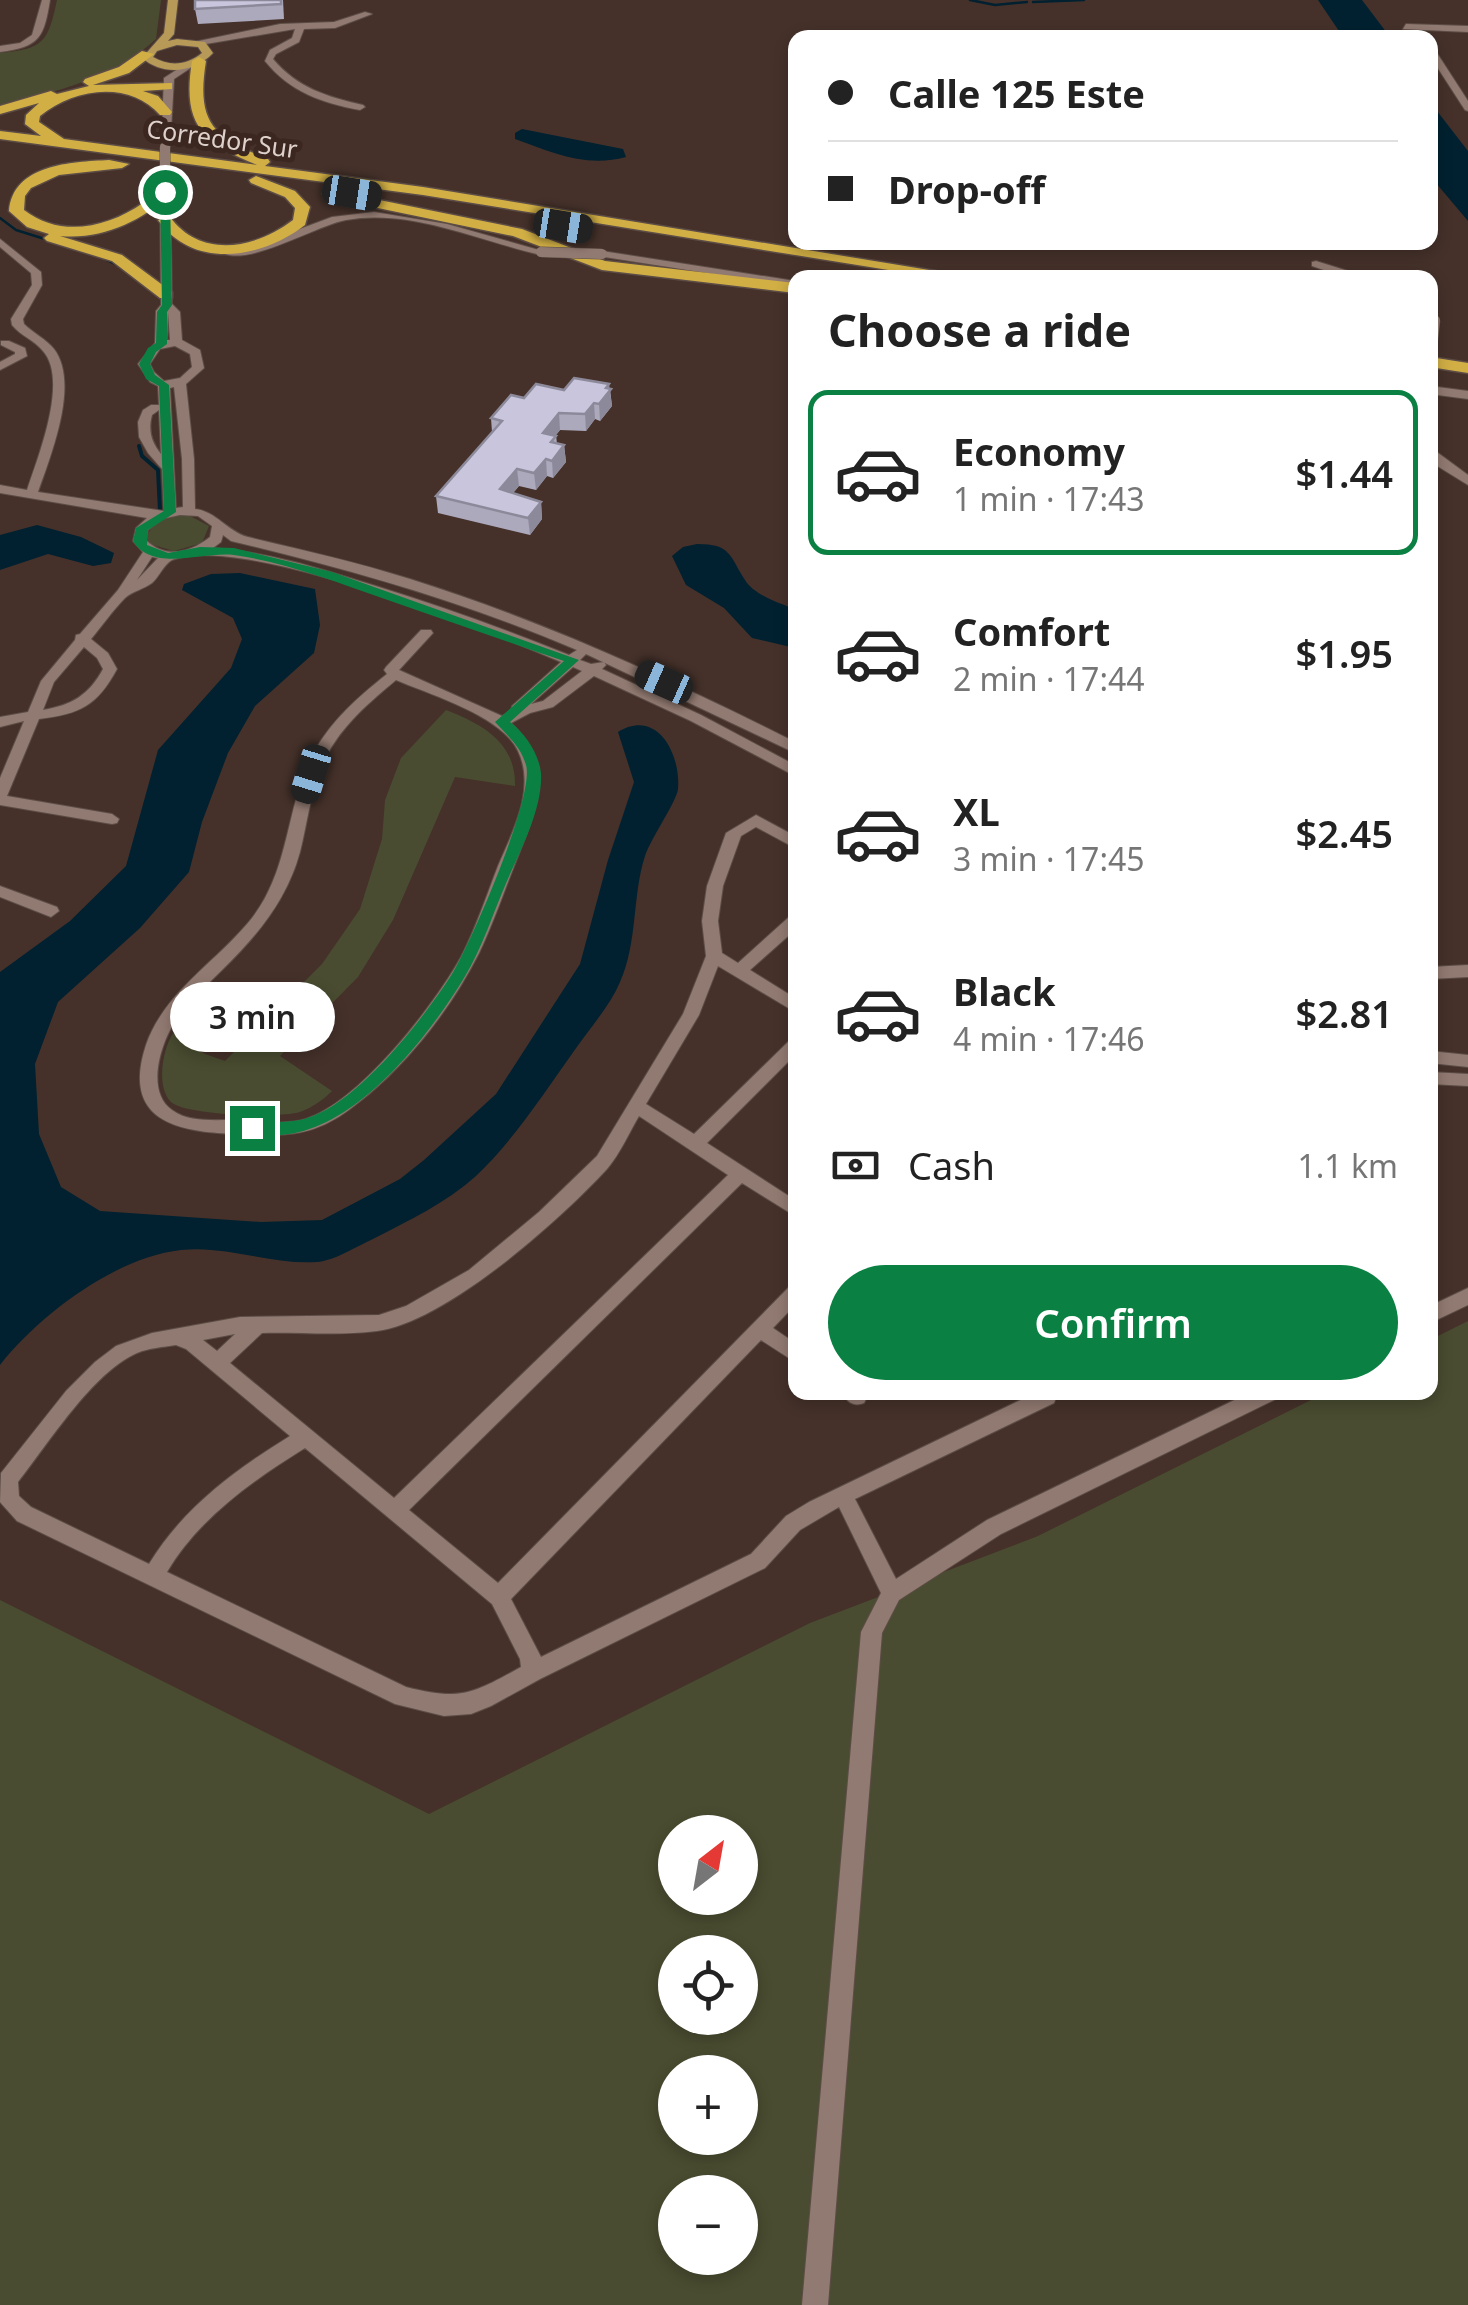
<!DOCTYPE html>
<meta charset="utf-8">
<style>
body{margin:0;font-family:"Noto Sans",sans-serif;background:#f6f6f6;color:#222;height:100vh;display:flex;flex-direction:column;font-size:38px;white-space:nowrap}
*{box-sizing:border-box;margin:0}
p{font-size:32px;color:#767676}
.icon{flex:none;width:55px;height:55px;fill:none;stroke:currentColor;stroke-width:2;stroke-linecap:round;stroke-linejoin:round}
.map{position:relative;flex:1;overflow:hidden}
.details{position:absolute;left:788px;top:270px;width:650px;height:1130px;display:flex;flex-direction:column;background:#fff;border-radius:20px;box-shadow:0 5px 15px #0003}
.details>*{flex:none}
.hud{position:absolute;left:788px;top:30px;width:650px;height:220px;border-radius:20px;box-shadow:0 5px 15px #0003;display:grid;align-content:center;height:220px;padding:0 40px;background:#fff}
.needle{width:65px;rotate:31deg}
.fabs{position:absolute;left:658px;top:1815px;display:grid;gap:20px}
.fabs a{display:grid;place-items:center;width:100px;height:100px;border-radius:50%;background:#fff;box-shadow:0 5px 15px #0003;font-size:50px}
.end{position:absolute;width:45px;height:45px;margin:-22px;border:12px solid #0b8043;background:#fff;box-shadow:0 0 0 5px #fff}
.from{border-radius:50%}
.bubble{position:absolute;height:70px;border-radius:35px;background:#fff;box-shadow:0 5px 15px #0003;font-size:32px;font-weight:600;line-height:70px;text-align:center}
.car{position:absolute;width:30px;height:60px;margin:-30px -15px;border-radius:12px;box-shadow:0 0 8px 2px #0007;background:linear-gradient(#222 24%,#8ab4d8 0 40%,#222 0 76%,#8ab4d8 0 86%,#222 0)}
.hud b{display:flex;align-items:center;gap:35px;height:95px;font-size:38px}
.hud b+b{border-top:2px solid #e0e0e0}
.hud i{width:25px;height:25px;background:#222}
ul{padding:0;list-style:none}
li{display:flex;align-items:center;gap:30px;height:165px;margin:0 20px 15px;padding:0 20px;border:5px solid transparent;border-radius:20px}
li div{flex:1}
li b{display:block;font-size:38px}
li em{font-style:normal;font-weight:600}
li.selected{border-color:#0b8043}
li>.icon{width:90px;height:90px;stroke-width:1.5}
h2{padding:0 40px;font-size:45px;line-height:120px}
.pay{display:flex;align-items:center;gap:25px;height:110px;padding:0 40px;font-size:38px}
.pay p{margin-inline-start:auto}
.button{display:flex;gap:20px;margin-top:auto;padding:20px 40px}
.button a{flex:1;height:115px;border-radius:60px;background:#0b8043;color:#fff;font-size:40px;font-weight:600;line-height:115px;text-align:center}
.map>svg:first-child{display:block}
.green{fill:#494c30;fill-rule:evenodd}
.water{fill:#012130}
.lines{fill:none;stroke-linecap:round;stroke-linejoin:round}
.stream-far1{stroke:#012130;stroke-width:2.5}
.stream{stroke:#012130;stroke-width:4}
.minor-casing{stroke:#5d4d46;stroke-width:2}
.major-casing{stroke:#5d4d46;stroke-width:2}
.highway-casing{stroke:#5d4d46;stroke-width:3}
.minor{fill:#917a71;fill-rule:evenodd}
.major{fill:#b79a57;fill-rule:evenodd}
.highway{fill:#d1af45;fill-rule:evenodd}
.minor-bridge-casing{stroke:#5d4d46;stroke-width:11;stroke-linecap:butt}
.minor-bridge{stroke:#917a71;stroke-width:10}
.wall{fill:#aca9bd}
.shaded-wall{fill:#8c8a9a}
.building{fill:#c8c5dc;stroke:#8c8a9a;stroke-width:2.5}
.route{fill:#0b8043}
.labels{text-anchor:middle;stroke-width:10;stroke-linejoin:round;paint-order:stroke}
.far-street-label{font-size:25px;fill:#ded1cc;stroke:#3b2720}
</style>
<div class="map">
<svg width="1468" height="2305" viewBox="0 0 1468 2305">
<rect width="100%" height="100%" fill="#45312a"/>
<g class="green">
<path d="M 57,0 L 161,0 L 156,39 C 114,78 55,92 0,106 L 0,53 C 44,49 48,42 57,0 Z"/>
<path d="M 190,516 L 209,526 L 202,543 L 174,551 L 150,544 L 147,538 C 152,518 172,515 190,516 Z"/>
<path d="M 446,710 C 482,724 516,742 515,786 L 455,777 L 393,920 L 358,977 L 280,1056 L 332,1091 C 323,1100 313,1107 300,1112 C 282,1118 182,1116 170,1101 C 156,1085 163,1049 173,1033 L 205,1054 L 225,1061 L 322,964 L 360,909 L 382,839 L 385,800 L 401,758 Z"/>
<path d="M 1468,1321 L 1468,2305 L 0,2305 L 0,1600 L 429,1814 L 810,1623 L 1038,1536 L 1325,1393 L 1430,1392 L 1430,1340 ZM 675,1832 L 740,1832 L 740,1898 L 675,1898 ZM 675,1952 L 740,1952 L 740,2018 L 675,2018 ZM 675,2072 L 740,2072 L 740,2138 L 675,2138 ZM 675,2192 L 740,2192 L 740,2258 L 675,2258 Z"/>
</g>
<g class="water">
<path d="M 1318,0 L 1362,0 L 1390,37 L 1343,37 Z"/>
<path d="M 1430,102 L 1468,151 L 1468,221 L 1430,176 Z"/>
<path d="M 522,129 L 623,149 L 626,157 C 585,168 551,152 515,139 L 515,133 Z"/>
<path d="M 37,525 L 81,537 L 114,553 L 111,563 L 93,566 L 48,554 L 0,570 L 0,535 Z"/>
<path d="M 697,544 C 731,544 729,555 745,580 C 754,595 779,603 795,609 L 795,648 L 752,638 L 724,608 L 686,585 L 672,556 L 683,547 Z"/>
<path d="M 240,573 L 315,589 L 320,625 L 314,653 L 255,706 L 228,753 L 202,822 L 189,872 L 140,928 L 58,1002 L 35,1064 L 39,1134 L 61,1187 L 100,1211 L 261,1222 L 322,1220 L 400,1179 L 424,1160 L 496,1094 L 580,964 L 608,860 L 634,782 L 618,732 C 657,708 681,754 678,789 C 677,801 651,838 645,856 C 632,896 638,942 620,982 C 610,1006 589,1029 574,1051 C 544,1093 514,1140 476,1176 C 446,1203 408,1221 373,1239 C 357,1246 334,1261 317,1262 C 272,1265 226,1245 181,1250 C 116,1257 39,1315 0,1365 L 0,972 L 70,921 L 126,866 L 158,750 L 231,668 L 242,639 L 233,618 L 182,590 L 184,584 L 211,574 Z"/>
</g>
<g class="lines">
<g class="stream-far1">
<path d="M 970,0 L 995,5 L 1027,2"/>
<path d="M 1033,2 L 1084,0"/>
<path d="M 0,218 L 16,230 L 48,240"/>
<path d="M 101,257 L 123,268"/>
</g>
<path class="stream" d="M 139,446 L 142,456 L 158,470 L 160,511"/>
<g class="minor-casing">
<g id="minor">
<path d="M 42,0 L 50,0 C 44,37 40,47 0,52 L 0,46 L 20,43 L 32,35 Z"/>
<path d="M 365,12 L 372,14 L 335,28 L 304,29 L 299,42 L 276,54 L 273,59 C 297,88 328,97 363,105 L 365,107 L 360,110 C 322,103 290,92 265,61 L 270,50 L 292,38 L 295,29 L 194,46 L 189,43 L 280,24 L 334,22 Z"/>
<path d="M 1406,24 L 1468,26 L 1468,32 L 1403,29 Z"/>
<path d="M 1430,46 L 1433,47 L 1468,101 L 1468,111 L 1465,110 L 1430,56 Z"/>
<path d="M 187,63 L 195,65 L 174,79 L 170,147 L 161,149 L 164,78 Z"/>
<path d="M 165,176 L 170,179 L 172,304 L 180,312 L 182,340 L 200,350 L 204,368 L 186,384 L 194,459 L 195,509 C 216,511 228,532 248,537 C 302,550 357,562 410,579 C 544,621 670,679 795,742 L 795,753 L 586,654 L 580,660 L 591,664 L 604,662 L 606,665 L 602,669 L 701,715 L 795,765 L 795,776 L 691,721 L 594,676 L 553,707 L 530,713 L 511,723 C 558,769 533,817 513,869 C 502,897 492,926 479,953 C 449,1012 403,1070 350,1109 C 310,1139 283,1135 236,1134 C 177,1132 121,1121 146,1045 C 164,992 218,961 252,918 C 286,874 286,821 305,771 C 321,730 353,701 387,674 L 384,670 L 386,667 L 421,630 L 431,630 L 433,633 L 399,670 L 502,716 L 511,711 L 512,706 L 561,662 C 488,631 241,533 172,560 C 164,564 159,577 152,583 C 144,589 133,591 125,598 C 113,610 102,626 91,639 L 108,653 L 117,669 C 97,706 80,714 39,719 L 7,796 L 112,814 L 119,819 L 117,823 L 112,824 L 0,805 L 0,778 L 24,721 L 0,727 L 0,717 L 28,712 L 41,681 L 75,640 L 76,635 L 80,634 L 118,590 L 143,552 L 133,541 L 136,528 L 147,518 L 0,493 L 0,485 L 27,490 C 38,457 69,380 43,351 C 34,340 21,336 12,325 L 11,319 L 32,285 L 31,273 L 0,247 L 0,239 L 41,272 L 42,285 L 23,319 L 24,324 C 33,333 46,339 54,349 C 80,383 51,455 38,492 L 164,511 L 162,469 L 148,453 L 139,437 L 138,422 L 143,410 L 151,405 L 159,405 L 158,386 L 150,382 L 138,364 L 155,343 L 156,311 L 161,305 L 160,179 ZM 168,312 L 170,340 L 167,340 ZM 175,346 L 190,354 L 192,367 L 180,378 L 164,381 L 154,372 L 150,364 L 160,349 ZM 174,387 L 182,459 L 183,507 L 176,508 L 170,388 ZM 159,410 L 161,454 C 151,442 148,430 152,415 ZM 180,515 L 198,516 L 212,526 L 210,537 C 190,553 165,559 146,540 L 148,530 L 162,519 ZM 223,535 L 231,541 C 352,570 462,601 577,650 L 569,655 C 507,630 443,607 379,587 C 325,570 270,552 213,548 L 221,542 ZM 152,557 L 158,558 L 137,580 ZM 84,647 L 97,658 L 103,669 C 89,695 72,705 43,710 L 54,682 ZM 573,667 L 582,671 L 543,701 L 531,704 ZM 396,680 C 431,695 502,716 518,751 C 536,789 513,831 498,866 C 486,897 476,928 461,957 C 434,1006 360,1101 306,1119 C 283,1126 255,1120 231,1120 C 212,1120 188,1122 172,1110 C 145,1091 161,1042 176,1020 C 189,1001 206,986 222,970 C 257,936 287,900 300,852 C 308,820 311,787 326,757 C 342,725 370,702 396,680 Z"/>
<path d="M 374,212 L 447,224 L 546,252 L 541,255 C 480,241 410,208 346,220 C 315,226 250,266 223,253 L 257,245 L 332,217 Z"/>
<path d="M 602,251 L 795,281 L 795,287 L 598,256 L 597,254 Z"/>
<path d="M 1316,261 L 1364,276 L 1365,278 L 1347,278 L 1312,266 L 1312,262 Z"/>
<path d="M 1,341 L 9,341 L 25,348 L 27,356 L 0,370 L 0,362 L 15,354 L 15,352 L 1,345 Z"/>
<path d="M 1430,386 L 1468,391 L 1468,399 L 1430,394 Z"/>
<path d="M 1430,447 L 1468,475 L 1468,485 L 1434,464 L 1430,459 Z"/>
<path d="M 756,815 L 795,836 L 795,848 L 756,827 L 741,836 L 723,886 L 718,921 L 722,953 L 738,963 L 789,917 L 795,915 L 795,930 L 750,970 L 795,998 L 795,1012 L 718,966 L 699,1015 L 646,1104 L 694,1134 L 789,1041 L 795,1039 L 795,1055 L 707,1143 L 795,1200 L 795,1216 L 742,1183 L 409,1510 L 498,1583 L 788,1288 L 795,1285 L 795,1305 L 773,1328 L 795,1343 L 795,1362 L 761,1340 L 511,1599 L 541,1657 L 751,1554 L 786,1516 L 809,1502 L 1037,1392 L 1058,1392 L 1054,1403 L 855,1499 L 896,1579 L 987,1520 L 1251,1392 L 1280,1392 L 1278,1398 L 1001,1534 L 899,1600 L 882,1633 L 828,2305 L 802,2305 L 861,1632 L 881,1593 L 839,1507 L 800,1530 L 765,1568 L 540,1679 L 491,1706 L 471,1714 L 444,1716 L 395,1704 L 17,1521 L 0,1502 L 1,1473 L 66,1391 L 95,1362 L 116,1346 L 152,1333 L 240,1317 L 379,1315 L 406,1306 L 469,1270 L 539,1212 L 597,1156 L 683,1014 L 706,956 L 702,921 L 707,886 L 726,833 ZM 639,1116 L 728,1175 L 394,1498 L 230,1363 L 262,1333 C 299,1332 340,1336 377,1331 C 446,1322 560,1220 607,1169 C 620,1154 629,1133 639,1116 ZM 235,1334 L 217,1351 L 203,1340 ZM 176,1345 L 186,1349 L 290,1436 C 235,1470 183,1508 149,1564 L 31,1507 L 19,1496 L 18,1482 C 48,1444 93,1372 137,1353 C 149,1348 163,1347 176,1345 ZM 305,1448 L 492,1604 L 520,1659 L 521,1667 C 472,1694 461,1701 406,1687 L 167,1572 C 199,1518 252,1481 305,1448 Z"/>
<path d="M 0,886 L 57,907 L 59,911 L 51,917 L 0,897 Z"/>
<path d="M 1468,965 L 1468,977 L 1430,979 L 1430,967 Z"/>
<path d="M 1430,1051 L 1468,1055 L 1468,1067 L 1430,1063 Z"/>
<path d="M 1430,1072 L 1468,1074 L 1468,1086 L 1430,1084 Z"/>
<path d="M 1468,1288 L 1468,1305 L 1430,1323 L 1430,1306 Z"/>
<path d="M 842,1392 L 865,1392 L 867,1397 L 864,1403 C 854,1407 846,1402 842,1392 Z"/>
</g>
</g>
<g class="major-casing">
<path id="major" d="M 168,0 L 178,0 L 174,34 L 168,41 L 177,39 L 205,42 L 213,53 C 194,73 163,76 142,58 L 164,33 ZM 177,45 L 198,47 L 202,53 C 187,65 170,67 153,57 L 157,51 Z"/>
</g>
<g class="highway-casing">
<g id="highway">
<path d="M 142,51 L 154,54 L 129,73 L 93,85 L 172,83 L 172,89 L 143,91 L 158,96 L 172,112 L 170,115 L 160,115 C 129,80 74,88 40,116 L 39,122 L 64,139 L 257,165 C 201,142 182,124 192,61 L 199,57 L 206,61 C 196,123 213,137 268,159 L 270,162 L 265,166 L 423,187 L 978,278 L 938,278 L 423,195 L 0,139 L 0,131 L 41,136 L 25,124 L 26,115 L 39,103 L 0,114 L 0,106 L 51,91 L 57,94 L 89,86 L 83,82 L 85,79 L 119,67 Z"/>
<path d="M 109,160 L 129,164 L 122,168 L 59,175 L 31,188 L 25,196 L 24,210 C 60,238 107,228 143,203 C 153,196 157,188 170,189 L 170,195 C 140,222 101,240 60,236 L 122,255 L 172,292 L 172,298 L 160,298 L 112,261 L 47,241 L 44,238 L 49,234 L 27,227 L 9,211 C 13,164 71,162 109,160 Z"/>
<path d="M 256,176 L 295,191 L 310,207 L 305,225 C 261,259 193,270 158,220 L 170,217 C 201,259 255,249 293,220 L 295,208 L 285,197 L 251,183 L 249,180 Z"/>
<path d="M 330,190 L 522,229 L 605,261 L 795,283 L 795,293 L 602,270 L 513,236 L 325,197 L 323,194 Z"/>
<path d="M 1430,357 L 1468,363 L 1468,373 L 1430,367 Z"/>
</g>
</g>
<use href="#minor" class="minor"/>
<use href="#major" class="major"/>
<use href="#highway" class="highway"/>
<g class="minor-bridge-casing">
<g id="minor-bridge">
<path d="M 165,147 L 165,179"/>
<path d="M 541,252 L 602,254"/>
<path d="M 1430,365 L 1435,320"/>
</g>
</g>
<use href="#minor-bridge" class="minor-bridge"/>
</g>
<g class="wall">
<path d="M 195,0 L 283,0 L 284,19 L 198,24 L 195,9 Z"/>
<path d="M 610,389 L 612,406 L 600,421 L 595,419 L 586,431 L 560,430 L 556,435 L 557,444 L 564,445 L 566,462 L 553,478 L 547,476 L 536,490 L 519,486 L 513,493 L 541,502 L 542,519 L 530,535 L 438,513 L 436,496 L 492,432 L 491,418 L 524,398 L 564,390 Z"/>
</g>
<g class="shaded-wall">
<path d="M 609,384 L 612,406 L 600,421 L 599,404 Z"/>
<path d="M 594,403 L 595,419 L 586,431 L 585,414 Z"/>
<path d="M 559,413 L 560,430 L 544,450 L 543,433 Z"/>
<path d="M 564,445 L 566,462 L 553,478 L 552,461 Z"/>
<path d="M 546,459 L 547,476 L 536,490 L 534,473 Z"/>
<path d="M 517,469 L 519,486 L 502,506 L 500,489 Z"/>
<path d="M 541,502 L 542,519 L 530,535 L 528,518 Z"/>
</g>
<g class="building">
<path d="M 195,0 L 281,0 L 281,4 L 195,9 Z"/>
<path d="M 574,378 L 609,384 L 606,388 L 611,389 L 599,404 L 594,403 L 585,414 L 559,413 L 543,433 L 556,436 L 551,442 L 564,445 L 552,461 L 546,459 L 534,473 L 517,469 L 500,489 L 541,502 L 528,518 L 436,496 L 502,421 L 491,418 L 511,395 L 524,398 L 536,384 L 564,390 Z"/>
</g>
<path class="route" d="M 165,189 L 170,192 L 172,305 L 167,312 L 167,344 L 156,352 L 150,364 L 155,375 L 169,385 L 176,512 L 148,530 L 147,545 L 168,553 L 200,547 L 234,548 L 332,572 L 579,660 L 510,722 C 525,733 539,754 541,773 C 543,808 521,849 507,881 C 493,913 482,949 464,978 C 427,1039 350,1138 272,1135 C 261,1134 252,1135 244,1128 L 252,1121 C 272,1122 294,1124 313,1116 C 362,1097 424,1018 452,974 C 471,943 535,796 526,765 C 521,747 508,736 495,722 L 564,661 C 503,640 442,619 382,598 C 334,581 284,562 234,555 C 203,551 153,573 133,541 L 136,528 L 164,511 L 159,386 L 146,379 L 139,364 L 148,348 L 156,343 L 157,312 L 162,305 L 160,192 Z"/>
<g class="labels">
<g class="far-street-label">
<text transform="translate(222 139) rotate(8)" y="9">Corredor Sur</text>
</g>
</g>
</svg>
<div class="fabs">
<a><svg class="needle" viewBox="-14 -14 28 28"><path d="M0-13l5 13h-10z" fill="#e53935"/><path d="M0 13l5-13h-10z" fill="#767676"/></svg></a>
<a><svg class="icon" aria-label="locate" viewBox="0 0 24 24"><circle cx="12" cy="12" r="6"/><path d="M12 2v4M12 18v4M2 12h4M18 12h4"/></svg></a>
<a>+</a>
<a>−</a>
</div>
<i class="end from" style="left:165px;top:192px"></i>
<i class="end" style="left:252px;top:1128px"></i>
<div class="bubble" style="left:170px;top:982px;width:165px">3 min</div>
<i class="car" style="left:352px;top:193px;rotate:99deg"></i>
<i class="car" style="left:563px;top:226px;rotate:99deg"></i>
<i class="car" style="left:664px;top:682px;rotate:294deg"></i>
<i class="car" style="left:311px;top:774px;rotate:197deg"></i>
<div class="hud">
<b><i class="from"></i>Calle 125 Este</b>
<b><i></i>Drop-off</b>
</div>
<section class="details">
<h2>Choose a ride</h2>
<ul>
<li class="selected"><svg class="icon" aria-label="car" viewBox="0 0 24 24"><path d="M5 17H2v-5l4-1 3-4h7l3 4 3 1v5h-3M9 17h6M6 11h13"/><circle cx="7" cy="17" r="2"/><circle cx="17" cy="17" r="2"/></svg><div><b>Economy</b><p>1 min · 17:43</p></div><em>$1.44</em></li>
<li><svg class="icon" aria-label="car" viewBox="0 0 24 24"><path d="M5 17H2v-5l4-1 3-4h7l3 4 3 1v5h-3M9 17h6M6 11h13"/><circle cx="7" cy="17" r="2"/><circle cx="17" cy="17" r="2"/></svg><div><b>Comfort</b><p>2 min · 17:44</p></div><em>$1.95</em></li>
<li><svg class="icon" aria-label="car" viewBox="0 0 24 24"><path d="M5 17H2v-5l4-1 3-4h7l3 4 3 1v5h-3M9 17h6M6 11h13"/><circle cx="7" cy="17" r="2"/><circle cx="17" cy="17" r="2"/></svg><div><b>XL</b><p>3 min · 17:45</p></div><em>$2.45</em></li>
<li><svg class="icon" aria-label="car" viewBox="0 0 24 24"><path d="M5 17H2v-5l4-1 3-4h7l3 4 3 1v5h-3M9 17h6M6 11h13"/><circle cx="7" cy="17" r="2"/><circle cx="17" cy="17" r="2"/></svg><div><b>Black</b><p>4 min · 17:46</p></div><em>$2.81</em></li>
</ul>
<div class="pay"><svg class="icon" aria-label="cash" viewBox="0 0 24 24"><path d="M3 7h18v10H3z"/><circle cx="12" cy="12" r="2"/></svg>Cash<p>1.1 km</p></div>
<div class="button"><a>Confirm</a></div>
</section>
</div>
